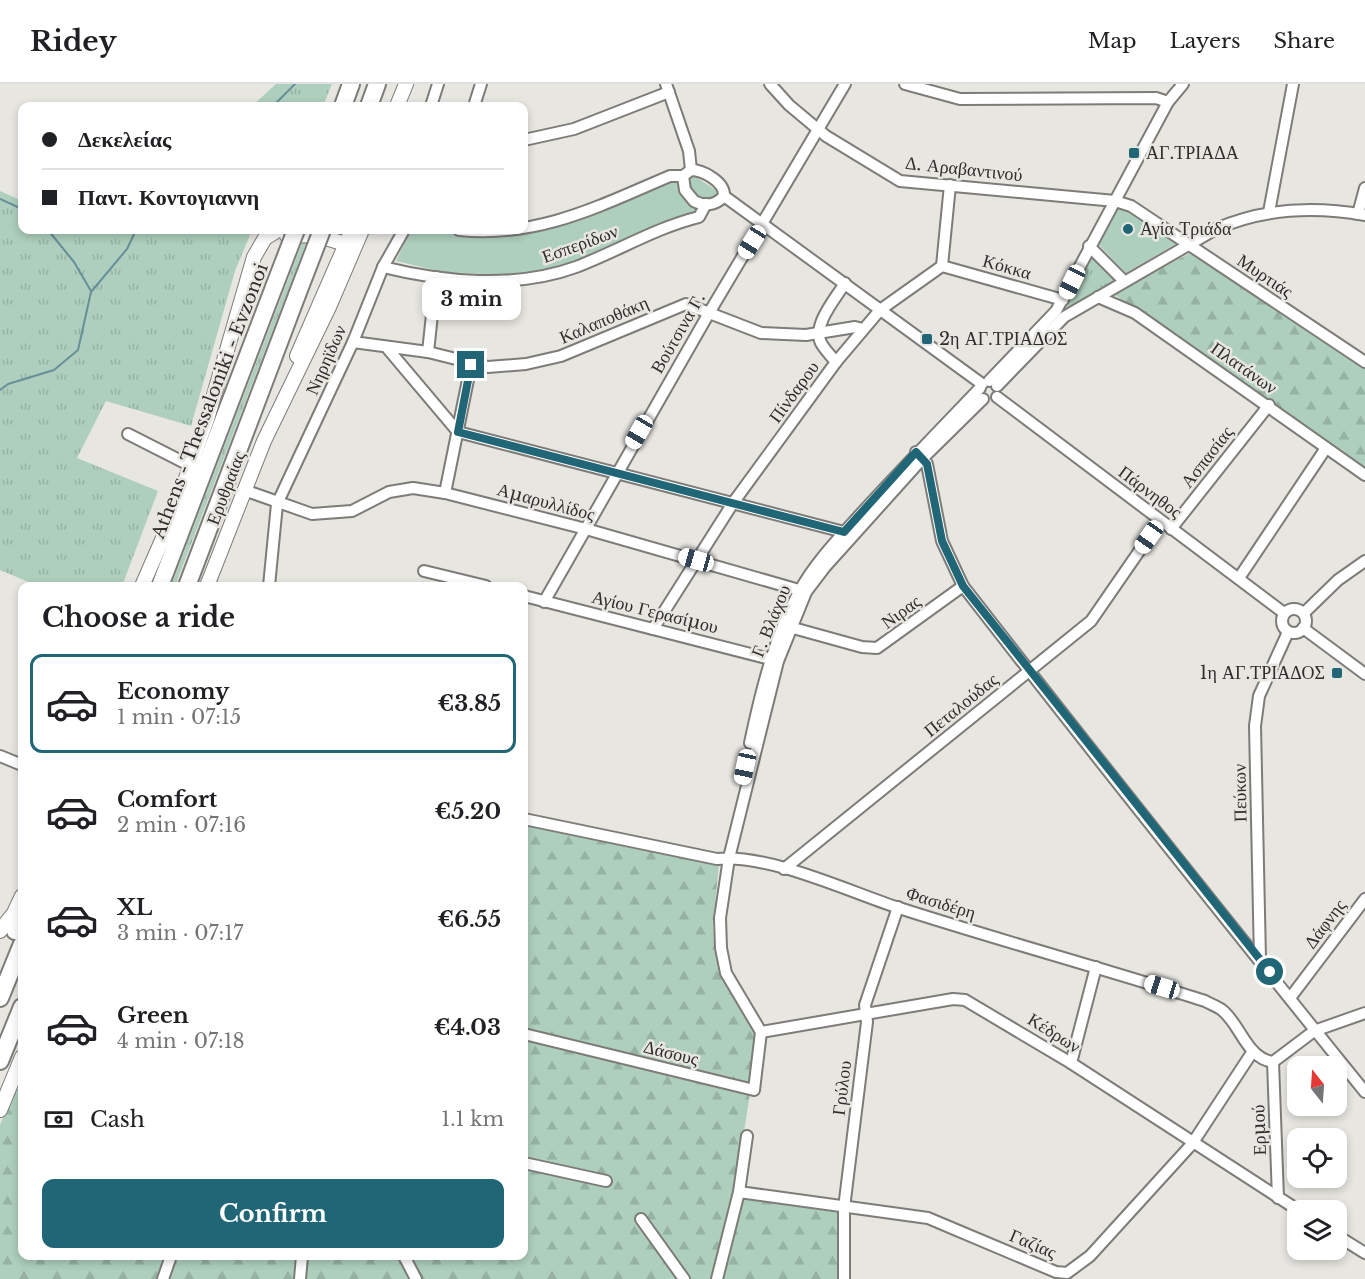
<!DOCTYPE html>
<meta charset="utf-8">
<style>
body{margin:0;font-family:"Libre Baskerville",serif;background:#f2f2f2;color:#202124;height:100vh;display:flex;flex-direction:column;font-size:22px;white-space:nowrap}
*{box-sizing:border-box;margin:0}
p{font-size:20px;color:#757577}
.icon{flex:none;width:33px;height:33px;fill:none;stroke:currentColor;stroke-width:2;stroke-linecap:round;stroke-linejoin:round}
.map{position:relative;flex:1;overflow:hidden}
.details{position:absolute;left:18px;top:498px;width:510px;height:678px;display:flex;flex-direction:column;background:#fff;border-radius:12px;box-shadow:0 3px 9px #0003}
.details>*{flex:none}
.top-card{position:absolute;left:18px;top:18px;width:510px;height:132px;border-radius:12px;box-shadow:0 3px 9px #0003;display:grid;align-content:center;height:132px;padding:0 24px;background:#fff}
.needle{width:39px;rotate:343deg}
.controls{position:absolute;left:1287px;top:972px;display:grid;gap:12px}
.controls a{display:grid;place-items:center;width:60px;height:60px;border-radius:12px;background:#fff;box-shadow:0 3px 9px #0003;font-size:30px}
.end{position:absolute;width:27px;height:27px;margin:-14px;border:8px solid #216677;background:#fff;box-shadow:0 0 0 3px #fff}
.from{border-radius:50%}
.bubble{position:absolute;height:42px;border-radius:12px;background:#fff;box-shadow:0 3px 9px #0003;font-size:20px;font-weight:700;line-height:42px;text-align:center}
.car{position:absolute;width:18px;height:36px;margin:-18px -9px;border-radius:8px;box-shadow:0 0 4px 2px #0007;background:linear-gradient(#fff 24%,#345 0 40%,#fff 0 76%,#345 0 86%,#fff 0)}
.top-card b{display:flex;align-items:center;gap:21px;height:57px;font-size:22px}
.top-card b+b{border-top:2px solid #e0e0e0}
.top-card i{width:15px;height:15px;background:#202124}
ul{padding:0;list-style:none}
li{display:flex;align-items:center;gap:18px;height:99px;margin:0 12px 9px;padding:0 12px;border:3px solid transparent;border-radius:12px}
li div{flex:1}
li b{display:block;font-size:22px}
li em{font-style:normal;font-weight:700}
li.on{border-color:#216677}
li>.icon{width:54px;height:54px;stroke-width:1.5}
h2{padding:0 24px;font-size:27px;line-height:72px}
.pay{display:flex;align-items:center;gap:15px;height:66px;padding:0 24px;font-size:22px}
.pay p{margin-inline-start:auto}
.button{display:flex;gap:12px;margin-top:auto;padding:12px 24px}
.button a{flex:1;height:69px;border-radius:12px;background:#216677;color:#fff;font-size:24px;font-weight:700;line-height:69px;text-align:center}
header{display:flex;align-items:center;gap:36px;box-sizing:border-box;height:84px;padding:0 30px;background:#fff;border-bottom:2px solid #e0e0e0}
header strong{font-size:28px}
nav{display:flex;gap:33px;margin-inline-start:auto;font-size:21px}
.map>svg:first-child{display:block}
.grass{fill:url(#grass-tufts)}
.forest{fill:url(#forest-firs)}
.park{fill:#aecfbd}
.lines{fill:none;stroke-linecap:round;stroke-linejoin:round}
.stream{stroke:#688f99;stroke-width:2}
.minor-casing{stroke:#7d7c78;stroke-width:14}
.major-casing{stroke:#7d7c78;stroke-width:16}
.highway-casing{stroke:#7d7c78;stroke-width:20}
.minor{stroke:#fff;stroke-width:10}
.major{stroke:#fff;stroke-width:14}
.highway{stroke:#fff;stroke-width:16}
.highway-bridge-casing{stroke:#7d7c78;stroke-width:20;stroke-linecap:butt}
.highway-bridge{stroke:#fff;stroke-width:16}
.route{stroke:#216677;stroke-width:8}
.poi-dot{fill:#216677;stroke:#e7e6e1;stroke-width:2}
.labels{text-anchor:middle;stroke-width:5;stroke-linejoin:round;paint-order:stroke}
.poi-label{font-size:18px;fill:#2f2e2d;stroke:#e7e6e1;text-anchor:start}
.street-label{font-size:18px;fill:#2f2e2d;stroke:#e7e6e1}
</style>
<header>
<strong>Ridey</strong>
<nav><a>Map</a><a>Layers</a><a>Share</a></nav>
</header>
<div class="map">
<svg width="1365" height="1195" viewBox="0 0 1365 1195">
<defs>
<pattern id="grass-tufts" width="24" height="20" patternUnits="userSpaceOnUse" patternTransform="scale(1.5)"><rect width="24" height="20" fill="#aecfbd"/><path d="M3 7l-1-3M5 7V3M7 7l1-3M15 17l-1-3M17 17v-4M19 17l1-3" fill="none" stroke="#96b2a3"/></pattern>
<pattern id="forest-firs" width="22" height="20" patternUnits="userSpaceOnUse" patternTransform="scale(1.5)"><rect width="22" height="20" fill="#aecfbd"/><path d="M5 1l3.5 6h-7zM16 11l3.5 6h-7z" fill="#96b2a3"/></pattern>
</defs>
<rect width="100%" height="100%" fill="#e7e6e1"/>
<g class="grass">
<path d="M 276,0 L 332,0 L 323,22 L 252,22 Z"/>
<path d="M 0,107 L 22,117 L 22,146 L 252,146 L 235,187 L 191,342 L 106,317 L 77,374 L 158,407 L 122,502 L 38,502 L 0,486 Z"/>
<path d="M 307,146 L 311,146 L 175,502 L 171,502 Z"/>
<path d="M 1091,169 L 1118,197 L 1066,226 L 1063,223 Z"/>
</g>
<g class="forest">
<path d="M 1192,168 L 1365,283 L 1365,387 L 1114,210 Z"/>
<path d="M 524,738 L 719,780 L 713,840 L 714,860 L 724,895 L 759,952 L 734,1112 L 839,1129 L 839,1195 L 0,1195 L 0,1041 L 22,984 L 22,1172 L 524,1172 Z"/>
</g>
<g class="park">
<path d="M 694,92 L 719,108 L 719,111 L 702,116 C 692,111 688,105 688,94 Z"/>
<path d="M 672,98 L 681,100 C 683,114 687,116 700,122 L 695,130 L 552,187 L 507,191 L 443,188 L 396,177 L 411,146 C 437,146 463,153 489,153 C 552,153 615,122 672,98 Z"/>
<path d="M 1119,122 L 1177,159 L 1126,189 L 1098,160 Z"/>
</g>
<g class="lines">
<g class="stream">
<path d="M 273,22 L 295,0"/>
<path d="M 0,115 L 22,125"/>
<path d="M 48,146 L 74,178 L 91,207"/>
<path d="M 0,306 L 8,300 L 54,286 L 78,266 L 91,208 L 127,165 L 136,146"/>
</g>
<g class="minor-casing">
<g id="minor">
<path d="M 666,0 L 689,67 L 691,86"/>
<path d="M 770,0 L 789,21 L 826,52 L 900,97 L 1115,117 L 1131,122 L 1365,278"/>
<path d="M 905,0 L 960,15 L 1156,14 L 1168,18"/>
<path d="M 431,22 L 438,0"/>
<path d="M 474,22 L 481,0"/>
<path d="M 524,56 L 574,45 L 669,8"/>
<path d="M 691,86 C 703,86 725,98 724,112 C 716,121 705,123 694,117 L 685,106 L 683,92 Z"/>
<path d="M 724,112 L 982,300"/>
<path d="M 1269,128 L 1293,0"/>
<path d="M 1358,130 L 1365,104"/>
<path d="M 459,146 C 539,154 599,122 670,92 L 683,92"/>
<path d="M 1089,162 L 1124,197"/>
<path d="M 942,182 L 1063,216"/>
<path d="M 942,182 L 950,101"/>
<path d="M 383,183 C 443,198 516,205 576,183 C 618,167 655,144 699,133 L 706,120"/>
<path d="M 1098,213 L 1135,229 L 1365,391"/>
<path d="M 353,258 L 428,268 L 488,283 L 526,280 L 561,272 L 686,220 L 761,249 L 806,251 L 855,243 L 863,245"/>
<path d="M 388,265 L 458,348 L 844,448"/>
<path d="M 428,268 L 436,193"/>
<path d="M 836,278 C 831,272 825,266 821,259 C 812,241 836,214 845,199"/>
<path d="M 989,297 L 1056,227 L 1168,18 L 1183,0"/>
<path d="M 997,302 L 1064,233 L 1216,145 C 1264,124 1314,122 1365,131"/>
<path d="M 997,313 L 1284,529"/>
<path d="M 128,350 L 191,382"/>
<path d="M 916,368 L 927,380 L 942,457 L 963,502 C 1095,672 1230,841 1365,1008"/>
<path d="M 244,406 L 312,430 L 352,427 L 389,408 L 413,404 L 445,409 L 586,445 L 806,508"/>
<path d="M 445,409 L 471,281"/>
<path d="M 1171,445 L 1269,321"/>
<path d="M 424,487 L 486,502"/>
<path d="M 1239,494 L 1326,364"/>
<path d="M 269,502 L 277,420 L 353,258 L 383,183 L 404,146"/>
<path d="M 524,512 L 778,577"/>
<path d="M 544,518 L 709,229 L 845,0"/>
<circle cx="1294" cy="537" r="12"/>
<path d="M 1304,529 L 1338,496 L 1365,477"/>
<path d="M 786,542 L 862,563 L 877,564 L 963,502"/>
<path d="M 1303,544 L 1365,590"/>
<path d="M 653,545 L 733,419 L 836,278 L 880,226 L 942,182"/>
<path d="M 750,659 C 761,607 774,554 799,508 C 814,480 837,456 858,433 C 898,389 939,347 980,304"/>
<path d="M 0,672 L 22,681"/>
<path d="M 524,735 L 717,775 C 769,770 845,806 896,823 C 998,856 1102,884 1205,917 C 1210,920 1217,922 1222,926 C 1241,941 1246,974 1273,978 L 1314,947 L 1365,929"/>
<path d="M 784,785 L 1091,537 L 1160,437"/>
<path d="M 1260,875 L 1255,642 L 1259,612 L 1288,548"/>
<path d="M 1290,914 L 1365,815"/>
<path d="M 761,948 L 726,889 L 721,864 L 720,834 L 729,774 L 778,577 L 806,508 L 825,483 L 923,374 L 983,315"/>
<path d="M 761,948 L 953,915 L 965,916 L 1071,979 L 1298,1126"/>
<path d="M 524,950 L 754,1006 L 761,948"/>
<path d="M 1273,978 L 1278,1114"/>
<path d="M 1071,979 L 1096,883"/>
<path d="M 524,1079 L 606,1097"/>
<path d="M 739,1108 L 928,1134 L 1056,1188 L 1067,1189 L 1090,1172 L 1192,1060 L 1253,967"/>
<path d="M 641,1135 L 684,1195"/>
<path d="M 1336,1151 L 1365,1169"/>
<path d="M 404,1172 L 416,1195"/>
<path d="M 163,1195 L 171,1172"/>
<path d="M 300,1195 L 302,1172"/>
<path d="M 717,1195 L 739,1108 L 747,1052"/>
<path d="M 844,1195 L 844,1124 L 867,938 L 865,921 L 898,823"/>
</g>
</g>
<g class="major-casing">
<g id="major">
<path d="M 397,22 L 406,0"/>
<path d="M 287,152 L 316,151 L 352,162"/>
<path d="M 297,272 L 352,146"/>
<path d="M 142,502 L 173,431 L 207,335 L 254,173 L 265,154 L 278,146"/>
<path d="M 207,502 L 264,357 L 329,223 L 362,146"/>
<path d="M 0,847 L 14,829 L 22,812"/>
<path d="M 0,1026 L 22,973"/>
</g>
</g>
<g class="highway-casing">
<g id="highway">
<path d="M 343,22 L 351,0"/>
<path d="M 369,22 L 377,0"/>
<path d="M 160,502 L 274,203"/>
<path d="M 187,502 L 297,211"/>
<path d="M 15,847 L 22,836"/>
<path d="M 0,914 L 22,860"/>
<path d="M 0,977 L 22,923"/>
</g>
</g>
<use href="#minor" class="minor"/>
<use href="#major" class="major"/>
<use href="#highway" class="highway"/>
<g class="highway-bridge-casing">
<g id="highway-bridge">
<path d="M 274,203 L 296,146"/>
<path d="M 297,211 L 322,146"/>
</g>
</g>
<use href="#highway-bridge" class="highway-bridge"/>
</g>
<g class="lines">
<path class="route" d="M 471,281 L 458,348 L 844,448 L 916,368 L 927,380 L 942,457 L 963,502 L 1270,888"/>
</g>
<g class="poi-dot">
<rect x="1128" y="63" width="12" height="12" rx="3"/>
<circle cx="1128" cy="145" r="6"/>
<rect x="921" y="249" width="12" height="12" rx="3"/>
<rect x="1331" y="583" width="12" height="12" rx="3"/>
</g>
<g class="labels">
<g class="poi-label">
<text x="1146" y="75">ΑΓ.ΤΡΙΑΔΑ</text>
<text x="1140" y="151">Αγία Τριάδα</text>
<text x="939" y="261">2η ΑΓ.ΤΡΙΑΔΟΣ</text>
<text x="1325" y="595" text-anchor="end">1η ΑΓ.ΤΡΙΑΔΟΣ</text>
</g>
<g class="street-label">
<text transform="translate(964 85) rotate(6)" y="6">Δ. Αραβαντινού</text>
<text transform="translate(580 160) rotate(-20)" y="6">Εσπερίδων</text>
<text transform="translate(1007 183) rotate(16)" y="6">Κόκκα</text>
<text transform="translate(1265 192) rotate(34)" y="6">Μυρτιάς</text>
<text transform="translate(604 236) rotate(-23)" y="6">Καλαποθάκη</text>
<text transform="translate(678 249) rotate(-60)" y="6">Βούτσινα Γ.</text>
<text transform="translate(326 276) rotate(-66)" y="6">Νηρηϊδων</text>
<text transform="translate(1244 284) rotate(35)" y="6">Πλατάνων</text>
<text transform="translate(794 308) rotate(-54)" y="6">Πίνδαρου</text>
<text transform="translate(210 317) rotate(-69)" y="6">Athens - Thessaloniki - Evzonoi</text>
<text transform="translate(1207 373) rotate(-52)" y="6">Ασπασίας</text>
<text transform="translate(226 404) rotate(-69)" y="6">Ερυθραίας</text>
<text transform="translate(1150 408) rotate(37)" y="6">Πάρνηθος</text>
<text transform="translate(546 418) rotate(15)" y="6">Αμαρυλλίδος</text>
<text transform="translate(655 528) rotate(14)" y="6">Αγίου Γερασίμου</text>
<text transform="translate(901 528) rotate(-36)" y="6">Νιρας</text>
<text transform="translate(771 537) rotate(-68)" y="6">Γ. Βλάχου</text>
<text transform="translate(961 621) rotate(-39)" y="6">Πεταλούδας</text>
<text transform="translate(1240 709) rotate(-91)" y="6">Πεύκων</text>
<text transform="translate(941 819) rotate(17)" y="6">Φασιδέρη</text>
<text transform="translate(1325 840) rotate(-53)" y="6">Δάφνης</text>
<text transform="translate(1054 949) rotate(32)" y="6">Κέδρων</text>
<text transform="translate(671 969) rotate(14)" y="6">Δάσους</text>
<text transform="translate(842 1004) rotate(-83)" y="6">Γρύλου</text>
<text transform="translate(1259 1046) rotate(-92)" y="6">Ερμού</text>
<text transform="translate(1033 1160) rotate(23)" y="6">Γαζίας</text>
</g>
</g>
</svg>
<div class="controls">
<a><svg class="needle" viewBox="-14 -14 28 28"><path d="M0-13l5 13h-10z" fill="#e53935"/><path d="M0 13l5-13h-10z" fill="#757577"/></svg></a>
<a><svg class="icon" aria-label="locate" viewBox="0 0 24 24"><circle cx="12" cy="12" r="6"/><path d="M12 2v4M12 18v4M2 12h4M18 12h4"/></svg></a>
<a><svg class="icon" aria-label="layers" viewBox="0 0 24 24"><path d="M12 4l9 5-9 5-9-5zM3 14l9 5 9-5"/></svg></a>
</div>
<i class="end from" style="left:1270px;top:888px"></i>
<i class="end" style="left:471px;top:281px"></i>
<div class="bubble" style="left:422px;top:194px;width:99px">3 min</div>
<i class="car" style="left:752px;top:158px;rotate:212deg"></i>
<i class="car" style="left:1072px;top:198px;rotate:206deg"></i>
<i class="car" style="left:639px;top:348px;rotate:210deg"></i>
<i class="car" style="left:1149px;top:453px;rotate:215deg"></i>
<i class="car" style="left:696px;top:476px;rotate:286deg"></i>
<i class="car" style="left:745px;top:683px;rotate:192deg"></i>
<i class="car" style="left:1162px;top:903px;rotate:287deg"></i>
<div class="top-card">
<b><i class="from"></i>Δεκελείας</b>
<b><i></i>Παντ. Κοντογιαννη</b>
</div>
<section class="details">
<h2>Choose a ride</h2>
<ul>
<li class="on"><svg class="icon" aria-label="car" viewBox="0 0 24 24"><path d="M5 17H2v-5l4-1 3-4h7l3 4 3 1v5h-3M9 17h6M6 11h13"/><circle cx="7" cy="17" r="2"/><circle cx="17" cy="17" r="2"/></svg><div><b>Economy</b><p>1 min · 07:15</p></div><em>€3.85</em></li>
<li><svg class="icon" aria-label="car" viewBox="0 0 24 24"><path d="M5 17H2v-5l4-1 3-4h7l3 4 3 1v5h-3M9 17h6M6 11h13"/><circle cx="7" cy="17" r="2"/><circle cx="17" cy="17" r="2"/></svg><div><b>Comfort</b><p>2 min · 07:16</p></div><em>€5.20</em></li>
<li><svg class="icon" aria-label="car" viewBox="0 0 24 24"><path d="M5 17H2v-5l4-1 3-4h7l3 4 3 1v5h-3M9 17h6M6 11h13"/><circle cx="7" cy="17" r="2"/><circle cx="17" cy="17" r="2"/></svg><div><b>XL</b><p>3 min · 07:17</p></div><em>€6.55</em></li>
<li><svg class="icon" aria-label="car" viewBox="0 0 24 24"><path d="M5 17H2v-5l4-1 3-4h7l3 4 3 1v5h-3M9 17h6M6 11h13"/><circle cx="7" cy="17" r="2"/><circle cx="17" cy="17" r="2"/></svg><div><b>Green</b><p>4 min · 07:18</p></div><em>€4.03</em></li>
</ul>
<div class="pay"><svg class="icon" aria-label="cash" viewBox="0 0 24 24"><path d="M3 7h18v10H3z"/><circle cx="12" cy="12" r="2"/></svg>Cash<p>1.1 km</p></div>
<div class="button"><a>Confirm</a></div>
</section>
</div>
